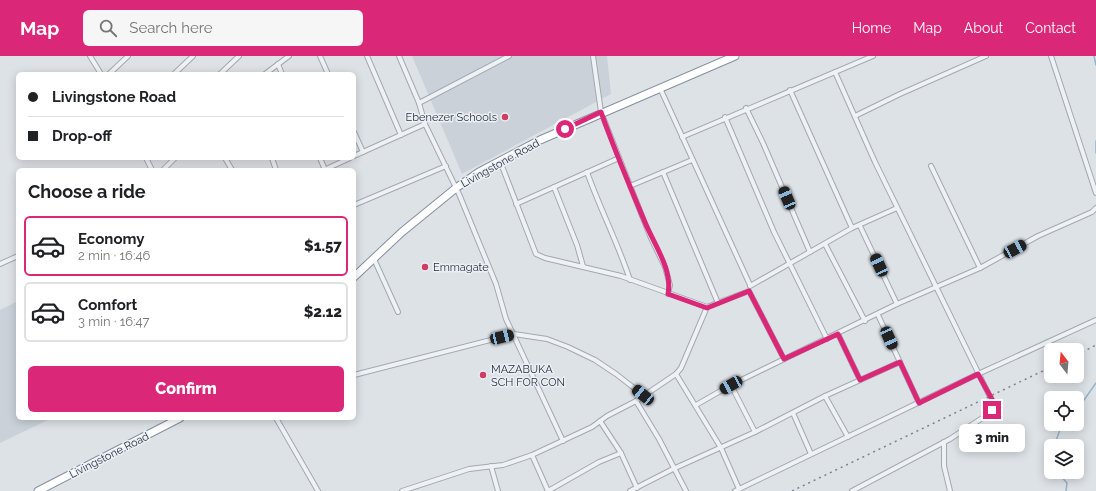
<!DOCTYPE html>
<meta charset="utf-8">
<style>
body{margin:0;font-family:Raleway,sans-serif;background:#f6f6f6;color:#202124;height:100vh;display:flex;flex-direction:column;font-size:15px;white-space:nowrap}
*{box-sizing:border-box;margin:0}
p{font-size:13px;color:#757577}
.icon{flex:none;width:22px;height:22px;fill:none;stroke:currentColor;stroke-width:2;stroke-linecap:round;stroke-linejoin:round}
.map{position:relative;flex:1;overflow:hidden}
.sheet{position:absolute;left:16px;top:112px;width:340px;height:252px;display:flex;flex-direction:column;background:#fff;border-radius:6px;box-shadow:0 2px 10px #0003}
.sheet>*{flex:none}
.top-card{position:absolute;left:16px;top:16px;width:340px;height:88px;border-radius:6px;box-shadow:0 2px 10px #0003;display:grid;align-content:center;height:88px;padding:0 12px;background:#fff}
.needle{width:26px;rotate:344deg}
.fabs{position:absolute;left:1044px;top:287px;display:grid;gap:8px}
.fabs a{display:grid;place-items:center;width:40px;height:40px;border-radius:6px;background:#fff;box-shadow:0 2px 10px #0003;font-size:20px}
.end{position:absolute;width:18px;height:18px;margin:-9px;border:5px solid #db2777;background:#fff;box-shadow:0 0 0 2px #fff}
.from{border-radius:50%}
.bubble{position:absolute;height:28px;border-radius:6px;background:#fff;box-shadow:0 2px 10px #0003;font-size:13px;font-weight:800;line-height:28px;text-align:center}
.car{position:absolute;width:12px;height:24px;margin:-12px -6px;border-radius:5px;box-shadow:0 0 3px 1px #0007;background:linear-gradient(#222 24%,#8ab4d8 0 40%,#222 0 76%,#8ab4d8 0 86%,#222 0)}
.top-card b{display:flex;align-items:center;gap:14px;height:38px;font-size:15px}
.top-card b+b{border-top:1px solid #e0e0e0}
.top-card i{width:10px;height:10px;background:#202124}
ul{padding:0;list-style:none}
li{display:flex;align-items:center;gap:12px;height:60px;margin:0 8px 6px;padding:0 4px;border:2px solid #e0e0e0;border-radius:6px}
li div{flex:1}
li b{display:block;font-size:15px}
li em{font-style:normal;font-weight:800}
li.on{border-color:#db2777}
li>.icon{width:36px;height:36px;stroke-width:1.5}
h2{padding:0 12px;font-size:18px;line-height:48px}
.action{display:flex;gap:8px;margin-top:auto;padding:8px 12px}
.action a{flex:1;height:46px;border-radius:6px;background:#db2777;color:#fff;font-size:16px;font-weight:800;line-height:46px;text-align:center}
header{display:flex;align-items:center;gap:24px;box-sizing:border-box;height:56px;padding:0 20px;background:#db2777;color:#fff}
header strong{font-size:19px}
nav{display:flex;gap:22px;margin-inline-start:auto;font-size:14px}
.search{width:280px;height:36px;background:#f6f6f6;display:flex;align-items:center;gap:10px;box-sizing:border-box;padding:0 14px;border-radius:6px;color:#757577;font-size:15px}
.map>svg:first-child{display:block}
.built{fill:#cbd1d9}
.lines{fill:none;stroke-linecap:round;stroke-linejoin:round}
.stream{stroke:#97b3c8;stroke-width:1.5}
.street-casing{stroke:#a2a9b1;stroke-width:6}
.highway-casing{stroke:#84909e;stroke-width:9}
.street{stroke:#eff2f5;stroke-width:4}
.highway{stroke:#fff;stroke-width:7}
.rail{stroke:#768391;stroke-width:1.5;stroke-dasharray:2 4;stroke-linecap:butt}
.route{stroke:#db2777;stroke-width:5}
.poi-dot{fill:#cf3e62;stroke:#ecf0f5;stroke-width:1.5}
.labels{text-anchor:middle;stroke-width:3;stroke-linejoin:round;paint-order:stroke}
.poi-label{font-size:11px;fill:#26313e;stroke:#ecf0f5;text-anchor:start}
.street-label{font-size:11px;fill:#26313e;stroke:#ecf0f5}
</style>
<header>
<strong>Map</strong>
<div class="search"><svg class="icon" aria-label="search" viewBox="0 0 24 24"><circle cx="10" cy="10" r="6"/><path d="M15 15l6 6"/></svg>Search here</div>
<nav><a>Home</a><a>Map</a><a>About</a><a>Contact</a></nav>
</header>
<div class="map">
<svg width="1096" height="435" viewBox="0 0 1096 435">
<rect width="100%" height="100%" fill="#dde2e7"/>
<g class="built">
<path d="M 412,0 L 607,0 L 611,38 L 462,118 Z"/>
<path d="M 18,245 L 18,362 L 52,362 L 0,387 L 0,254 Z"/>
</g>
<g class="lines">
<g class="stream">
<path d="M 1094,0 L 1096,9"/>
<path d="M 1096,85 L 1096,97"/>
<path d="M 1077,354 L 1096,327"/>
<path d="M 1054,390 L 1061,371 L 1064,368"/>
<path d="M 1057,416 L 1067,427 L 1066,435"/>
</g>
<g class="street-casing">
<g id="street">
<path d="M 90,0 L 101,18"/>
<path d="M 320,0 L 328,18"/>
<path d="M 367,0 L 401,79"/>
<path d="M 399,0 L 419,47 L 425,68"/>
<path d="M 593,0 L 601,56 L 650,180 L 665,211 L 670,229 L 668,238"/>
<path d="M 1051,0 L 1096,137"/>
<path d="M 278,8 L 282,18"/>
<path d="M 835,16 L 875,106 L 994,349 L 990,357 L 950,383 L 852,435"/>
<path d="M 109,18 L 128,0"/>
<path d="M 174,18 L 193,0"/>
<path d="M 220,18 L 239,0"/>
<path d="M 265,18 L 289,0"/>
<path d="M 660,32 L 750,229"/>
<path d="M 790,34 L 852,172"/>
<path d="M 419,47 L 509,0"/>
<path d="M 746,52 L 763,87 L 810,196"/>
<path d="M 855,60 L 900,38 L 986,0"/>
<path d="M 725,61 L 774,176 L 827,283"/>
<path d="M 354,76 L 363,96"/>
<path d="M 682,81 L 873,0"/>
<path d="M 354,100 L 425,68 L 459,138 L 496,228 L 506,263 L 563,385"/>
<path d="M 146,102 L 152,114"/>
<path d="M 225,102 L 232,114"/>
<path d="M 272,102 L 276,114"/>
<path d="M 320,102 L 325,114"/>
<path d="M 500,105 L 536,198 L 545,202 L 621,220 L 707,251"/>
<path d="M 931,110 L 980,212"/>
<path d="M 163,114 L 175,102"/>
<path d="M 324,114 L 350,102"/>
<path d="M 587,116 C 600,153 618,187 630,224"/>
<path d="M 663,116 L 718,247"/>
<path d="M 630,130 L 692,104"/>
<path d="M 554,131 L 577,189 L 583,210"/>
<path d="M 516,148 L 619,102"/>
<path d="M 354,149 L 446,110"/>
<path d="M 860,170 L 897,248"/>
<path d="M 825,188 L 865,265"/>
<path d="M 374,203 L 398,256"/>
<path d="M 0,208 L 18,200"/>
<path d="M 750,230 L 852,172 L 897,152"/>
<path d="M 878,259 L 919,347"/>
<path d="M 838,278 L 860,324"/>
<path d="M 676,318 L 721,392 L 739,433"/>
<path d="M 354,319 L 514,278 L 547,283 L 568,291 L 595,304 L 616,318 L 643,339"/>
<path d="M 731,329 L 755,376"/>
<path d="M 825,340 L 848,381"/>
<path d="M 636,345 L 659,383 L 686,435"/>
<path d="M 696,349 L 731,329 L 897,248 L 980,212 L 1038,180 L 1092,156 L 1096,152"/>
<path d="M 793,357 L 811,398"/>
<path d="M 276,362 L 318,435"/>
<path d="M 600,365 L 621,397 L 637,432"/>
<path d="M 944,386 L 944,410 L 950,435"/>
<path d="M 532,399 L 548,435"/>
<path d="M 491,410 L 498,435"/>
<path d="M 402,435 L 469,413 L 503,409 L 532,399 L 592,371 L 607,360 L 636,345 L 676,318 L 681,312 L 707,251 L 749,235 L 784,303"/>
<path d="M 548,435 L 599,406 L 621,397"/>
<path d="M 630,435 L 673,413 L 755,376 L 825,340 L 900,306"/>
<path d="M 735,435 L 978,318 L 1096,264"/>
</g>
</g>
<g class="highway-casing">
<g id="highway">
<path d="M 354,221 L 402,176 L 456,132 L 479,116 L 540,84 L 735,0"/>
<path d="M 38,435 L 180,362"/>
</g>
</g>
<use href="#street" class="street"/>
<use href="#highway" class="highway"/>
<g class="rail">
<path d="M 1077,299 L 1096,289"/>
<path d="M 792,435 L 1051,311"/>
</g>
</g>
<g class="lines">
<path class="route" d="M 565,73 L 601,56 C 614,93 629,128 644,164 C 653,187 673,213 668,238 L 707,252 L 749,235 L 784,303 L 838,278 L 860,324 L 900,306 L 919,347 L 978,318 L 994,347 L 992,354"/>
</g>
<g class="poi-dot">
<circle cx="505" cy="61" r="4"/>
<circle cx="425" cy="211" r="4"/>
<circle cx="483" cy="319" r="4"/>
</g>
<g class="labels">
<g class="poi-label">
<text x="497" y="65" text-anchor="end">Ebenezer Schools</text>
<text x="433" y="215">Emmagate</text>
<text x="491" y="317">MAZABUKA<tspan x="491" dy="13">SCH FOR CON</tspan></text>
</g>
<g class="street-label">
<text transform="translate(500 107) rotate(-29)" y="4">Livingstone Road</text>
<text transform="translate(109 399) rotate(-27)" y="4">Livingstone Road</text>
</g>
</g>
</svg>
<div class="fabs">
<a><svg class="needle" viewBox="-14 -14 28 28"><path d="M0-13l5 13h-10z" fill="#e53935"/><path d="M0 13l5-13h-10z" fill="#757577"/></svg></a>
<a><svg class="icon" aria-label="locate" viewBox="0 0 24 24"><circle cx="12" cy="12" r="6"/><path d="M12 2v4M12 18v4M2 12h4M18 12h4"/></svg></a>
<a><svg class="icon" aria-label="layers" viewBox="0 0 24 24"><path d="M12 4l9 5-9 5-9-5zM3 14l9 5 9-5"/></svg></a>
</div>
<i class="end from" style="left:565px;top:73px"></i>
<i class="end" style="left:992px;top:354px"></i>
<div class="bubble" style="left:959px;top:368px;width:66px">3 min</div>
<i class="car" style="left:787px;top:142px;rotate:337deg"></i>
<i class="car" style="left:1015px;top:193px;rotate:62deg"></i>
<i class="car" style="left:879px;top:209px;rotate:335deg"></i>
<i class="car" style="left:502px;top:281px;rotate:77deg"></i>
<i class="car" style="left:889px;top:282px;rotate:156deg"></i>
<i class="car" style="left:731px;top:329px;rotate:241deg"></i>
<i class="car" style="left:643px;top:339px;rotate:309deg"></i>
<div class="top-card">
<b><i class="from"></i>Livingstone Road</b>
<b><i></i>Drop-off</b>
</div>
<section class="sheet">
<h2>Choose a ride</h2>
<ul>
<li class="on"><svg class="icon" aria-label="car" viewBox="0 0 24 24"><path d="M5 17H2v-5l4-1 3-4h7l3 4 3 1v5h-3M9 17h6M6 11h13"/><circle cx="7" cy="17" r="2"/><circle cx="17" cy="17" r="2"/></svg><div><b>Economy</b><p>2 min · 16:46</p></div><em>$1.57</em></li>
<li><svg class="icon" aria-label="car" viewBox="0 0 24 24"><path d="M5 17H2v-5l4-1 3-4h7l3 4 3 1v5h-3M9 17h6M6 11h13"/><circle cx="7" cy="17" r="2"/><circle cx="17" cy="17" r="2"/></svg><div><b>Comfort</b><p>3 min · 16:47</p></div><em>$2.12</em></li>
</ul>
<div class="action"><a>Confirm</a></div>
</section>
</div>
